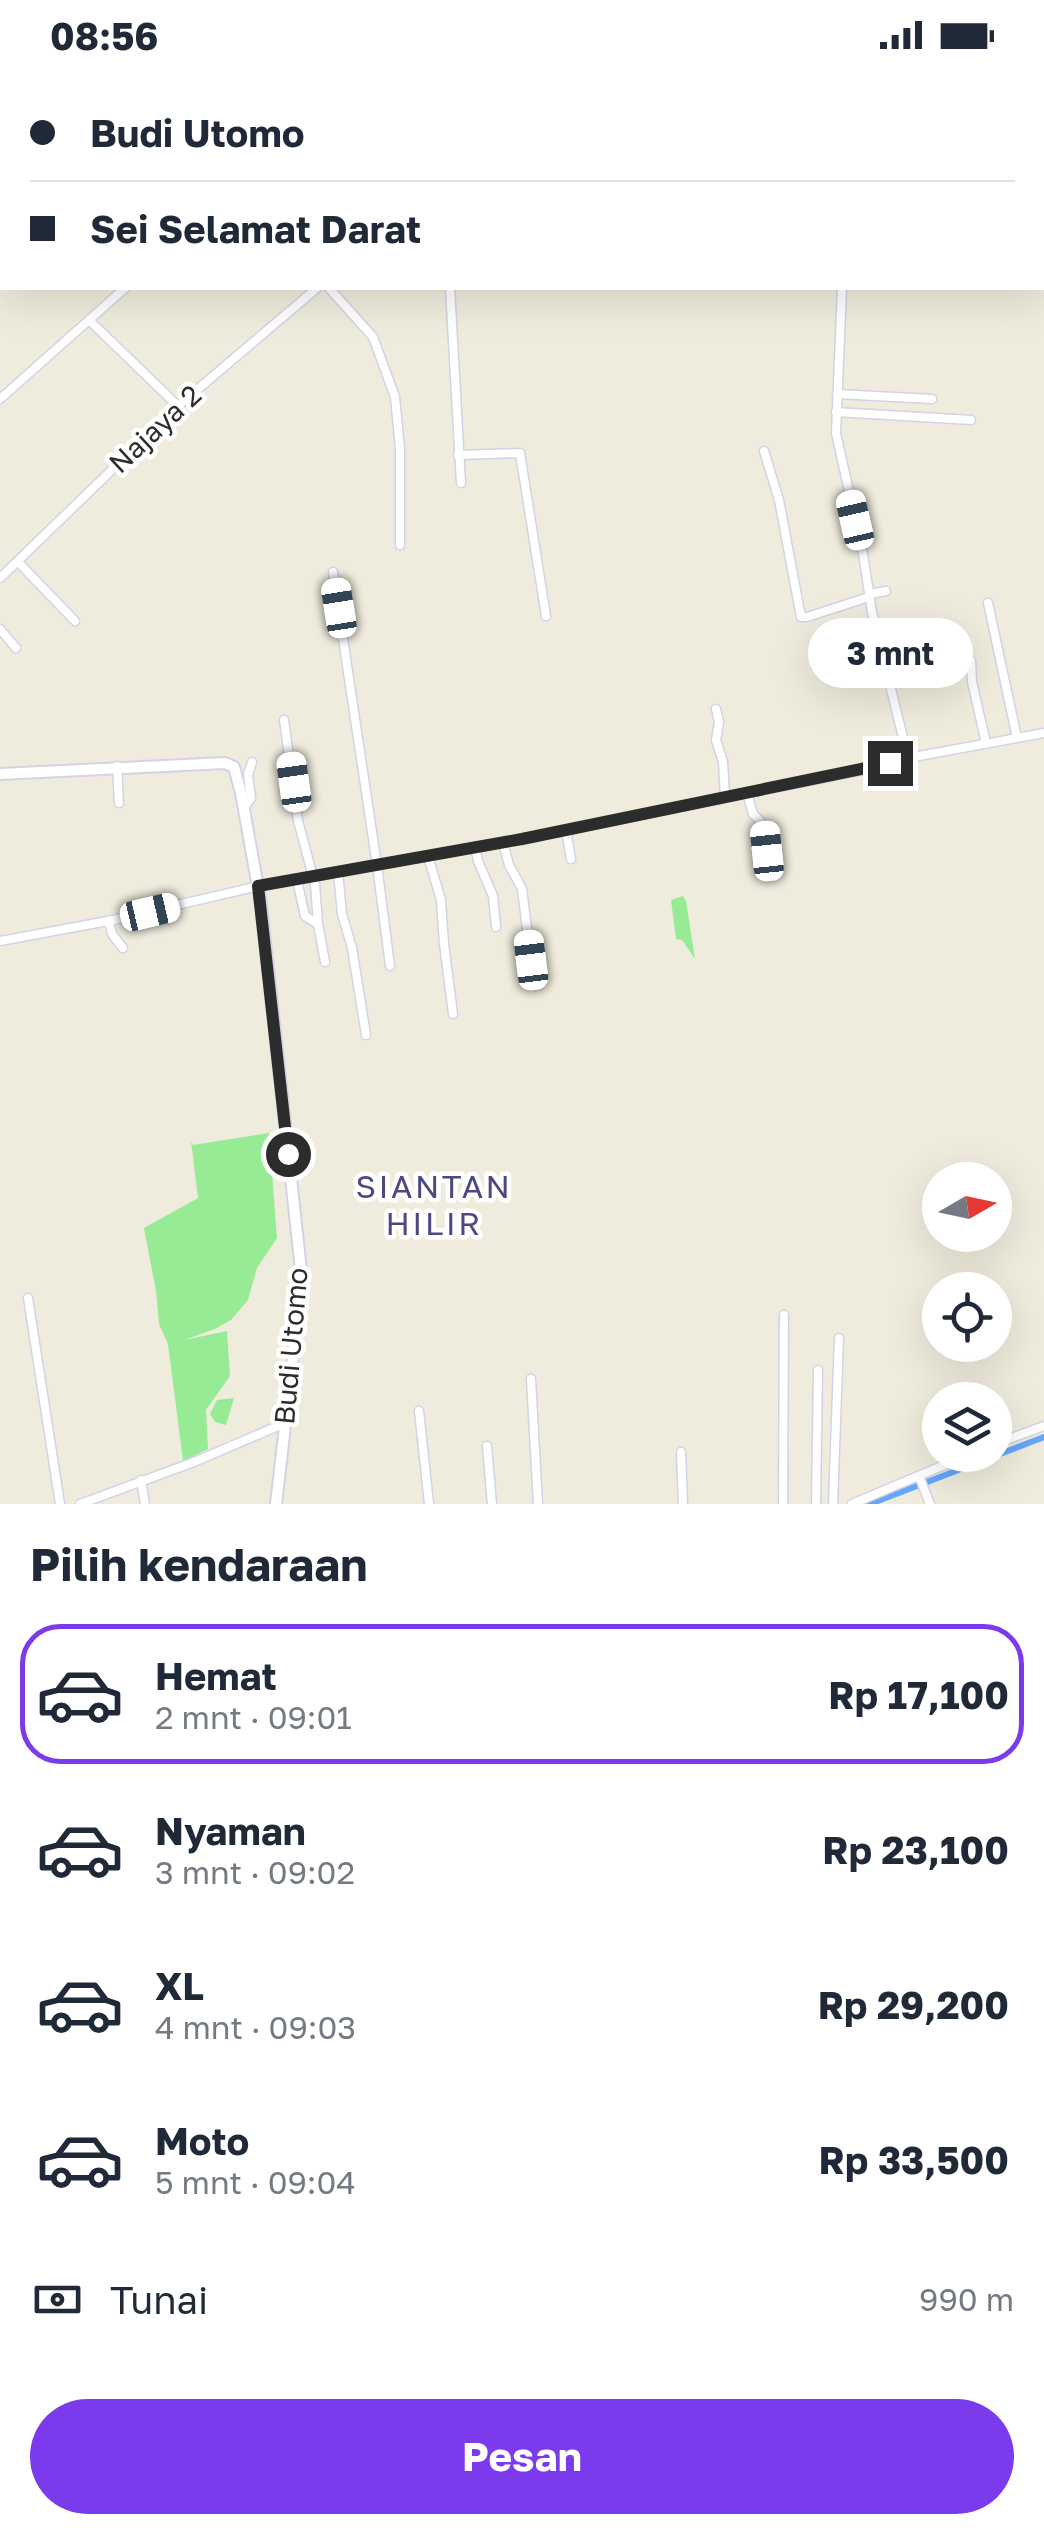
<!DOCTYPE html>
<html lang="id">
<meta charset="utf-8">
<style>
body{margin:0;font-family:"Golos Text",sans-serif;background:#f6f6f7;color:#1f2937;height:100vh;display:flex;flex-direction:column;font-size:38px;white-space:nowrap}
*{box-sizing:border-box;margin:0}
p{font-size:32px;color:#747a83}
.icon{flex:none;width:55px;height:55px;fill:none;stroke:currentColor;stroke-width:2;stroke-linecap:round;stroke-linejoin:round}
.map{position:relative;height:1434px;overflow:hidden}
.side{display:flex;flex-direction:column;background:#fff;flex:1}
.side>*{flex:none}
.hud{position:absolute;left:0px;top:0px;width:1045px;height:220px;box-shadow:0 10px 40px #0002;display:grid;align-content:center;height:220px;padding:0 30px;background:#fff}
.needle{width:65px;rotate:81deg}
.controls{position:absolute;left:922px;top:1092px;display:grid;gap:20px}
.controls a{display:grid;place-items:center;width:90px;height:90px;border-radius:50%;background:#fff;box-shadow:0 10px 40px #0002;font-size:50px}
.end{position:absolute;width:45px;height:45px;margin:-22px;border:12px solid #2c2c2c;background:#fff;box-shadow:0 0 0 5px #fff}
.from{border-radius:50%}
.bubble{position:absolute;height:70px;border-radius:35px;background:#fff;box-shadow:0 10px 40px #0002;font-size:32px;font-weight:700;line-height:70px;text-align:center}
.car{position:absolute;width:30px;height:60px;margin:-30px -15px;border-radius:12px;box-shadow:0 0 8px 2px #0007;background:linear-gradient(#fff 24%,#345 0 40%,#fff 0 76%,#345 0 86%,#fff 0)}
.hud b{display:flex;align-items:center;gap:35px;height:95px;font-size:38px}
.hud b+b{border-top:2px solid #e0e1e3}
.hud i{width:25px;height:25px;background:#1f2937}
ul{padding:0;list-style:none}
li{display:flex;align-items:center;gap:30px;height:140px;margin:0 20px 15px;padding:0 10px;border:5px solid transparent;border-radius:40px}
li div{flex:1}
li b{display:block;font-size:38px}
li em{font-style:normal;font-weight:700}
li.selected{border-color:#7c3aed}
li>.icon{width:90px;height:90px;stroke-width:1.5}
h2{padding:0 30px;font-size:45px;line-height:120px}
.pay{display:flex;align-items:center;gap:25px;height:110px;padding:0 30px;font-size:38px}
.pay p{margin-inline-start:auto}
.action{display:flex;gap:20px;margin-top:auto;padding:20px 30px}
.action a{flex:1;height:115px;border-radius:60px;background:#7c3aed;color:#fff;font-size:40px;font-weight:700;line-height:115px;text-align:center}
.status{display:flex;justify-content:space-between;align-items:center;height:70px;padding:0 50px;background:#fff;direction:ltr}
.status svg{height:28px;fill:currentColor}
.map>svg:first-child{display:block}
.green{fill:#97eb94}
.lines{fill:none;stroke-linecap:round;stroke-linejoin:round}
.stream{stroke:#65a7fb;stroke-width:2.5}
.canal{stroke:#65a7fb;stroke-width:6}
.street-casing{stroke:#d4d2e6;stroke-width:11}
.secondary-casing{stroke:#d4d2e6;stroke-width:14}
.street{stroke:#fff;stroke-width:8}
.secondary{stroke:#fff;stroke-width:10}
.route{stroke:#2c2c2c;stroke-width:12}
.labels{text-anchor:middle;stroke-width:9;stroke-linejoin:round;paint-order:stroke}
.street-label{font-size:28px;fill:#2c2c2c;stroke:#fff}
.quarter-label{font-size:32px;letter-spacing:2.5px;fill:#4e4782;stroke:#fff}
</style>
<div class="status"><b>08:56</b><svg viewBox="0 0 49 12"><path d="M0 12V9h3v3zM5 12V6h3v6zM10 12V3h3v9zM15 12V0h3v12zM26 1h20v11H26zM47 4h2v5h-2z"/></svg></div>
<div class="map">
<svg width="1044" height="1434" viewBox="0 0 1044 1434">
<rect width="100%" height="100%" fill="#efecdd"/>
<g class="green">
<path d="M 683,826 L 686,831 L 695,889 L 682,870 L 676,869 L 671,830 Z"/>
<path d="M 269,1063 L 277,1168 L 257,1198 L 248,1230 L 231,1250 L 215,1259 L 184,1270 L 227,1261 L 230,1306 L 206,1340 L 208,1379 L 183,1391 L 168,1274 L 159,1254 L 156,1221 L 144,1158 L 198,1128 L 191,1071 L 193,1075 Z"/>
<path d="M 234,1328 L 226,1355 L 215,1352 L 210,1344 L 217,1330 Z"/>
</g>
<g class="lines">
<g class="stream">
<path d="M 164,2 L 168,0"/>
<path d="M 1,70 L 2,70"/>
</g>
<path class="canal" d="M 870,1434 L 1044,1367"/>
<g class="street-casing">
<g id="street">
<path d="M 181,0 L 182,2"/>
<path d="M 259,0 L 261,2"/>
<path d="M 517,0 L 519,2"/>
<path d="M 913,0 L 913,2"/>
<path d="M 951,0 L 951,2"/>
<path d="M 82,2 L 83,0"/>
<path d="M 368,2 L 370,0"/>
<path d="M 567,2 L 570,0"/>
<path d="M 0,65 L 2,64"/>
<path d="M 0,75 L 2,79"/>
<path d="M 0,123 L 2,125"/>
<path d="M 0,156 L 2,158"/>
<path d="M 1042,213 L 1044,213"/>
<path d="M 329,218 L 373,267 L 395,327 L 400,379 L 400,475"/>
<path d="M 450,218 L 461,413"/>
<path d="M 842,218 L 836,363 L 863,484 L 872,542 L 908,688"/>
<path d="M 89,250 L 178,336"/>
<path d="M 837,324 L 932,329"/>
<path d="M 0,329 L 125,218"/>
<path d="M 836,342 L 971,350"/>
<path d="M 764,381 L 779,430 L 801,547 L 807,547 L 869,527"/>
<path d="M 458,385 L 520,383 L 546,546"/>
<path d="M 18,492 L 75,551"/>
<path d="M 333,502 L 377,795 L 390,896"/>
<path d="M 0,508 L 178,336 L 317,218"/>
<path d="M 869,524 L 886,521"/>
<path d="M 988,533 L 1017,668"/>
<path d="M 0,559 L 16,578"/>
<path d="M 971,591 L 972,612 L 986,673"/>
<path d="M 716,639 L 719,652 L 716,670 L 723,692 L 725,727"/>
<path d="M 284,650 L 298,751 L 315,814 L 318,854 L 325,892"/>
<path d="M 117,696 L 119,733"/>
<path d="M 747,723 L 753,744 L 764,755 L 767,781"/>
<path d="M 244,738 L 251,728 L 248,705 L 252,692"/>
<path d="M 566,760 L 571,789"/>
<path d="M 503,772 L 509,795 L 522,819 L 531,891"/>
<path d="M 475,777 L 478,791 L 493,826 L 496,857"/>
<path d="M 428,786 L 441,830 L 444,874 L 453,944"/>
<path d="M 338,802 L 342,844 L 352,878 L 366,965"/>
<path d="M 297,810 L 305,846 L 318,854"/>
<path d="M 109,851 L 112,864 L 123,878"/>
<path d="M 0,871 L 113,850 L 259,816 L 522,769 L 872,698 L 908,688 L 1044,663"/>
<path d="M 28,1228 L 60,1434"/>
<path d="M 531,1309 L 538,1434"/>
<path d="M 419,1341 L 429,1434"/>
<path d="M 995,1374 L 1044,1356"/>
<path d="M 487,1376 L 492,1434"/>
<path d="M 681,1382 L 683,1434"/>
<path d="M 919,1406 L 930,1434"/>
<path d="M 141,1410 L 145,1434"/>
<path d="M 80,1434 L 194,1392 L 285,1353"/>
<path d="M 783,1434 L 784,1245"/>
<path d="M 816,1434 L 818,1300"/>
<path d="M 833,1434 L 839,1268"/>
<path d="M 852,1434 L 968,1385"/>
</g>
</g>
<g class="secondary-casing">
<path id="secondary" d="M 0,704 L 225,693 L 234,697 L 241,723 L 261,834 L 301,1200 L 299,1235 L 276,1434"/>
</g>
<use href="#street" class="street"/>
<use href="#secondary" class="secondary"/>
</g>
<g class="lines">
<path class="route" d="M 288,1084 L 258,816 L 522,769 L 890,693"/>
</g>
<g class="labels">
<g class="street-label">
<text transform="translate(155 359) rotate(-43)" y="10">Najaya 2</text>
<text transform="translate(291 1276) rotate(-85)" y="10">Budi Utomo</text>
</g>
<g class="quarter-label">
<text x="434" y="1128">SIANTAN<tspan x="434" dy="37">HILIR</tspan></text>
</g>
</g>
</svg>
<div class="controls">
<a><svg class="needle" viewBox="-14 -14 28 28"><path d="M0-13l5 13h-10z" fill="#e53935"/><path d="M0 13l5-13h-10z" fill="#747a83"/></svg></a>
<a><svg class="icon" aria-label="locate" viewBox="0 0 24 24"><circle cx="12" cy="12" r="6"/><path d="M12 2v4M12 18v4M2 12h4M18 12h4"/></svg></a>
<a><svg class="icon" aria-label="layers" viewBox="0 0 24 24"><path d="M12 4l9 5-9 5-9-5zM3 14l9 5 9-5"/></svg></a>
</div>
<i class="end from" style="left:288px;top:1084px"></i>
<i class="end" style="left:890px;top:693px"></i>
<div class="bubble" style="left:808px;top:548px;width:165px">3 mnt</div>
<i class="car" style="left:855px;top:450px;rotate:347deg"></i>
<i class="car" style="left:339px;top:538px;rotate:351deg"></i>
<i class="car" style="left:294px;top:712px;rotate:352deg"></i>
<i class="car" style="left:767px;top:781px;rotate:354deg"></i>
<i class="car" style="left:150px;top:842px;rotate:77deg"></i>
<i class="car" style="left:531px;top:890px;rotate:353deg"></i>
<div class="hud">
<b><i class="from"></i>Budi Utomo</b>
<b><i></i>Sei Selamat Darat</b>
</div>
</div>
<section class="side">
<h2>Pilih kendaraan</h2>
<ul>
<li class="selected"><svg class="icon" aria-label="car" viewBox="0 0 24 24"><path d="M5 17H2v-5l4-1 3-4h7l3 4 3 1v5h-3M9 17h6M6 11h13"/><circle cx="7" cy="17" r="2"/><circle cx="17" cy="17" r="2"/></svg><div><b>Hemat</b><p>2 mnt · 09:01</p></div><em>Rp 17,100</em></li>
<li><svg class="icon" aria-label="car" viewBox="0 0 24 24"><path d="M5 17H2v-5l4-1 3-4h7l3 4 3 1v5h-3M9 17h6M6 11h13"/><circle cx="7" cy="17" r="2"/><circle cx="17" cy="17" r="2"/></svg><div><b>Nyaman</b><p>3 mnt · 09:02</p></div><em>Rp 23,100</em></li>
<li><svg class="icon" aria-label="car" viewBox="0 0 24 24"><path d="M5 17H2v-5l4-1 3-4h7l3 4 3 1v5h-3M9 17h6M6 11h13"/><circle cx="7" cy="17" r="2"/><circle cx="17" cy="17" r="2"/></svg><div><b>XL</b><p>4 mnt · 09:03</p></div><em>Rp 29,200</em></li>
<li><svg class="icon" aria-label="car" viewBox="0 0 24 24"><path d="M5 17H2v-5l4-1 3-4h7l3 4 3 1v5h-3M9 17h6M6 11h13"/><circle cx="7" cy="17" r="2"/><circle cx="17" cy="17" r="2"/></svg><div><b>Moto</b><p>5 mnt · 09:04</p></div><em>Rp 33,500</em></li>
</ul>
<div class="pay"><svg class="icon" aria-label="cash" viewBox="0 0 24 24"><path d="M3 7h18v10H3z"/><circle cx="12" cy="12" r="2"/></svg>Tunai<p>990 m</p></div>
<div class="action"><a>Pesan</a></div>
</section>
